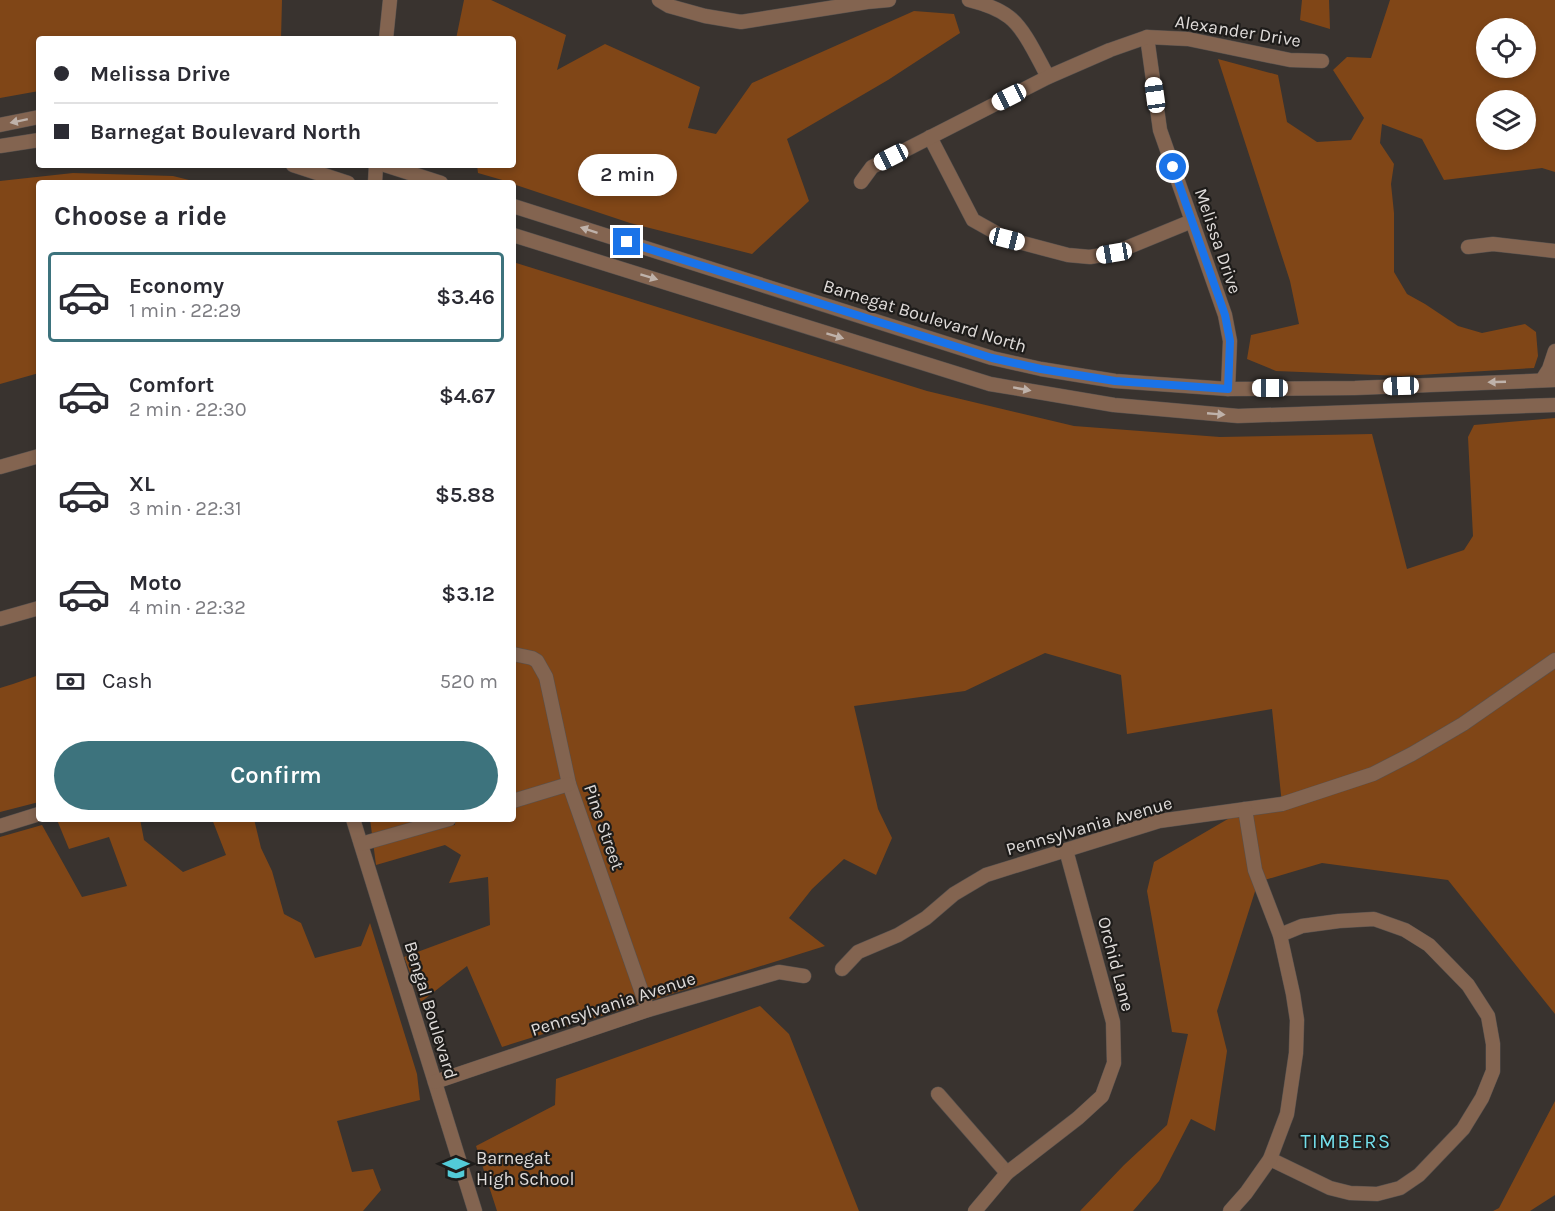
<!DOCTYPE html>
<meta charset="utf-8">
<style>
body{margin:0;font-family:Karla,sans-serif;background:#f7f7f7;color:#2b2b33;height:100vh;display:flex;flex-direction:column;font-size:22px;white-space:nowrap}
*{box-sizing:border-box;margin:0}
p{font-size:20px;color:#7c7c81}
.icon{flex:none;width:33px;height:33px;fill:none;stroke:currentColor;stroke-width:2;stroke-linecap:round;stroke-linejoin:round}
.map{position:relative;flex:1;overflow:hidden}
.drawer{position:absolute;left:36px;top:180px;width:480px;height:642px;display:flex;flex-direction:column;background:#fff;border-radius:6px;box-shadow:0 3px 9px #0003}
.drawer>*{flex:none}
.top-card{position:absolute;left:36px;top:36px;width:480px;height:132px;border-radius:6px;box-shadow:0 3px 9px #0003;display:grid;align-content:center;height:132px;padding:0 18px;background:#fff}
.controls{position:absolute;left:1476px;top:18px;display:grid;gap:12px}
.controls a{display:grid;place-items:center;width:60px;height:60px;border-radius:50%;background:#fff;box-shadow:0 3px 9px #0003;font-size:30px}
.end{position:absolute;width:27px;height:27px;margin:-14px;border:8px solid #1a73e8;background:#fff;box-shadow:0 0 0 3px #fff}
.from{border-radius:50%}
.bubble{position:absolute;height:42px;border-radius:21px;background:#fff;box-shadow:0 3px 9px #0003;font-size:20px;font-weight:600;line-height:42px;text-align:center}
.car{position:absolute;width:18px;height:36px;margin:-18px -9px;border-radius:8px;box-shadow:0 0 4px 2px #0007;background:linear-gradient(#fff 24%,#345 0 40%,#fff 0 76%,#345 0 86%,#fff 0)}
.top-card b{display:flex;align-items:center;gap:21px;height:57px;font-size:22px}
.top-card b+b{border-top:2px solid #e1e1e2}
.top-card i{width:15px;height:15px;background:#2b2b33}
ul{padding:0;list-style:none}
li{display:flex;align-items:center;gap:18px;height:90px;margin:0 12px 9px;padding:0 6px;border:3px solid transparent;border-radius:6px}
li div{flex:1}
li b{display:block;font-size:22px}
li em{font-style:normal;font-weight:600}
li.current{border-color:#3d737d}
li>.icon{width:54px;height:54px;stroke-width:1.5}
h2{padding:0 18px;font-size:27px;line-height:72px}
.pay{display:flex;align-items:center;gap:15px;height:66px;padding:0 18px;font-size:22px}
.pay p{margin-inline-start:auto}
.cta{display:flex;gap:12px;margin-top:auto;padding:12px 18px}
.cta a{flex:1;height:69px;border-radius:36px;background:#3d737d;color:#fff;font-size:24px;font-weight:600;line-height:69px;text-align:center}
.map>svg:first-child{display:block}
.green{fill:#804617;fill-rule:evenodd}
.lines{fill:none;stroke-linecap:round;stroke-linejoin:round}
.minor-casing{stroke:#57514e;stroke-width:15}
.minor{stroke:#836450;stroke-width:14}
.oneway{fill:#bfb2aa}
.route{stroke:#1a73e8;stroke-width:8}
.labels{text-anchor:middle;stroke-width:4.5;stroke-linejoin:round;paint-order:stroke}
.street-label{font-size:18px;fill:#e0dcda;stroke:#1e1c1a}
.poi-label{font-size:18px;fill:#e0dcda;stroke:#1e1c1a;text-anchor:start}
.neighbourhood-label{font-size:20px;letter-spacing:1.5px;fill:#74dfeb;stroke:#1e1c1a}
</style>
<div class="map">
<svg width="1555" height="1211" viewBox="0 0 1555 1211">
<rect width="100%" height="100%" fill="#39332f"/>
<g class="green">
<path d="M 0,0 L 282,0 L 281,39 L 39,39 L 39,91 L 0,98 Z"/>
<path d="M 464,0 L 491,0 L 566,35 L 557,70 L 605,44 L 700,87 L 688,128 L 716,134 L 752,83 L 914,11 L 954,14 L 960,33 L 888,80 L 787,139 L 809,201 L 752,254 L 630,223 L 513,184 L 513,183 L 478,173 L 477,165 L 513,165 L 513,39 L 456,39 Z"/>
<path d="M 1302,0 L 1329,0 L 1330,29 L 1300,20 Z"/>
<path d="M 1390,0 L 1555,0 L 1555,172 L 1542,168 L 1444,180 L 1422,139 L 1382,124 L 1380,143 L 1394,164 L 1391,184 L 1394,213 L 1394,272 L 1407,294 L 1425,304 L 1458,326 L 1482,333 L 1525,324 L 1536,332 L 1538,356 L 1534,368 L 1402,376 L 1276,371 L 1247,359 L 1251,335 L 1299,324 L 1290,281 L 1218,59 L 1278,75 L 1287,122 L 1317,142 L 1351,140 L 1364,118 L 1333,70 L 1347,57 L 1371,58 ZM 1486,28 L 1526,28 L 1526,68 L 1486,68 ZM 1526,100 L 1526,140 L 1486,140 L 1486,100 Z"/>
<path d="M 73,173 L 173,176 L 201,183 L 39,183 L 39,373 L 0,384 L 0,181 Z"/>
<path d="M 513,262 L 927,391 L 1074,426 L 1220,437 L 1372,434 L 1407,569 L 1464,550 L 1473,536 L 1468,437 L 1474,425 L 1555,418 L 1555,1014 L 1448,880 L 1322,863 L 1258,882 L 1217,1011 L 1227,1051 L 1215,1131 L 1191,1119 L 1159,1181 L 1133,1211 L 1080,1211 L 1124,1165 L 1167,1125 L 1188,1034 L 1172,1032 L 1147,891 L 1154,862 L 1245,809 L 1282,804 L 1272,709 L 1127,734 L 1121,675 L 1045,653 L 965,691 L 854,706 L 878,809 L 892,838 L 876,875 L 844,859 L 812,889 L 789,918 L 825,946 L 502,1047 L 467,966 L 421,1002 L 404,957 L 490,925 L 488,877 L 449,883 L 461,855 L 445,845 L 376,865 L 370,819 L 411,819 L 413,830 L 455,825 L 454,819 L 513,819 Z"/>
<path d="M 39,675 L 39,802 L 0,812 L 0,688 L 13,684 Z"/>
<path d="M 60,819 L 140,819 L 144,840 L 183,872 L 226,855 L 212,819 L 254,819 L 261,848 L 272,871 L 284,914 L 301,923 L 315,958 L 361,946 L 370,923 L 417,1074 L 420,1100 L 337,1121 L 352,1172 L 373,1169 L 381,1190 L 363,1211 L 0,1211 L 0,837 L 42,825 L 82,897 L 127,886 L 109,837 L 69,849 L 57,820 Z"/>
<path d="M 760,1006 L 789,1034 L 859,1211 L 497,1211 L 476,1146 L 555,1105 L 556,1079 Z"/>
<path d="M 1555,1101 L 1555,1195 L 1530,1211 L 1493,1211 L 1499,1208 Z"/>
</g>
<g class="lines">
<g class="minor-casing">
<g id="minor">
<path d="M 659,0 L 669,6 L 705,16 L 741,22 L 867,2 L 889,0"/>
<path d="M 969,0 C 981,3 999,9 1009,17 C 1025,29 1038,59 1048,77"/>
<path d="M 1147,37 L 1160,130 L 1225,315 L 1230,341 L 1228,389"/>
<path d="M 386,39 L 390,0"/>
<path d="M 0,125 L 39,117"/>
<path d="M 930,137 L 973,220 L 1007,239 L 1068,255 L 1090,257 L 1114,253 L 1192,221"/>
<path d="M 0,146 L 39,140"/>
<path d="M 293,165 L 348,183"/>
<path d="M 385,165 L 441,183"/>
<path d="M 861,182 L 872,167 L 1048,77 L 1110,50 L 1147,37 L 1188,39 L 1290,60 L 1322,61"/>
<path d="M 375,183 L 376,165"/>
<path d="M 513,206 L 992,358 L 1041,369 L 1115,381 L 1228,389 L 1355,388 L 1555,380"/>
<path d="M 513,235 L 990,384 L 1114,405 L 1238,416 L 1555,405"/>
<path d="M 1468,247 L 1493,244 L 1555,251"/>
<path d="M 1542,380 L 1549,369 L 1555,351"/>
<path d="M 0,467 L 39,456"/>
<path d="M 0,619 L 39,608"/>
<path d="M 513,654 L 532,658 L 537,661 L 546,677 L 569,784 L 648,1010"/>
<path d="M 513,801 L 569,784"/>
<path d="M 353,819 L 475,1211"/>
<path d="M 0,826 L 39,814"/>
<path d="M 361,844 L 449,819"/>
<path d="M 842,969 L 858,952 L 898,935 L 926,918 L 954,894 L 986,875 L 1159,821 L 1282,804 L 1373,774 L 1412,754 L 1463,724 L 1555,660"/>
<path d="M 435,1082 L 648,1010 L 779,972 L 804,976"/>
<path d="M 938,1094 L 1007,1173"/>
<path d="M 1270,1159 L 1330,1188 L 1350,1193 L 1377,1194 L 1400,1188 L 1419,1175 L 1463,1129 L 1482,1098 L 1493,1071 L 1493,1044 L 1488,1016 L 1468,985 L 1429,945 L 1405,930 L 1374,919 L 1339,921 L 1302,926 L 1280,935"/>
<path d="M 975,1211 L 1007,1173 L 1078,1118 L 1102,1096 L 1114,1063 L 1113,1022 L 1066,850"/>
<path d="M 1230,1211 L 1246,1193 L 1270,1159 L 1287,1114 L 1296,1053 L 1297,1020 L 1293,994 L 1280,935 L 1255,870 L 1245,809"/>
</g>
</g>
<use href="#minor" class="minor"/>
</g>
<defs><path id="oneway-solid" d="M-6-.8H1V-3.2L6.5 0L1 3.2V.8H-6Z" transform="scale(1.5)"/></defs>
<g class="oneway">
<use href="#oneway-solid" transform="translate(19 121) rotate(168)"/>
<use href="#oneway-solid" transform="translate(589 230) rotate(-162)"/>
<use href="#oneway-solid" transform="translate(649 277) rotate(17)"/>
<use href="#oneway-solid" transform="translate(835 336) rotate(17)"/>
<use href="#oneway-solid" transform="translate(1497 382) rotate(178)"/>
<use href="#oneway-solid" transform="translate(1022 389) rotate(10)"/>
<use href="#oneway-solid" transform="translate(1216 414) rotate(5)"/>
</g>
<g class="lines">
<path class="route" d="M 627,242 L 992,358 L 1041,369 L 1115,381 L 1228,389 L 1230,341 L 1225,315 L 1173,167"/>
</g>
<defs>
<g id="school-bare" transform="scale(2.07)"><path d="M0-5L7-2L0 1L-7-2ZM-4 1L0 2.5L4 1V4Q0 6-4 4Z" fill="#52cbd8" stroke="#1e1c1a" stroke-width="2.5" paint-order="stroke"/></g>
</defs>
<g fill-rule="evenodd">
<use href="#school-bare" x="456" y="1168"/>
</g>
<g class="labels">
<g class="street-label">
<text transform="translate(1238 31) rotate(9)" y="6">Alexander Drive</text>
<text transform="translate(1218 241) rotate(71)" y="6">Melissa Drive</text>
<text transform="translate(925 316) rotate(17)" y="6">Barnegat Boulevard North</text>
<text transform="translate(1089 826) rotate(-16)" y="6">Pennsylvania Avenue</text>
<text transform="translate(604 827) rotate(71)" y="6">Pine Street</text>
<text transform="translate(1116 964) rotate(75)" y="6">Orchid Lane</text>
<text transform="translate(613 1004) rotate(-18)" y="6">Pennsylvania Avenue</text>
<text transform="translate(431 1010) rotate(73)" y="6">Bengal Boulevard</text>
</g>
<g class="poi-label">
<text x="476" y="1164">Barnegat<tspan x="476" dy="21">High School</tspan></text>
</g>
<g class="neighbourhood-label">
<text x="1346" y="1148">TIMBERS</text>
</g>
</g>
</svg>
<div class="controls">
<a><svg class="icon" aria-label="locate" viewBox="0 0 24 24"><circle cx="12" cy="12" r="6"/><path d="M12 2v4M12 18v4M2 12h4M18 12h4"/></svg></a>
<a><svg class="icon" aria-label="layers" viewBox="0 0 24 24"><path d="M12 4l9 5-9 5-9-5zM3 14l9 5 9-5"/></svg></a>
</div>
<i class="end from" style="left:1173px;top:167px"></i>
<i class="end" style="left:627px;top:242px"></i>
<div class="bubble" style="left:578px;top:154px;width:99px">2 min</div>
<i class="car" style="left:1155px;top:95px;rotate:352deg"></i>
<i class="car" style="left:1009px;top:97px;rotate:243deg"></i>
<i class="car" style="left:891px;top:157px;rotate:243deg"></i>
<i class="car" style="left:1007px;top:239px;rotate:104deg"></i>
<i class="car" style="left:1114px;top:253px;rotate:260deg"></i>
<i class="car" style="left:1401px;top:386px;rotate:268deg"></i>
<i class="car" style="left:1270px;top:388px;rotate:270deg"></i>
<div class="top-card">
<b><i class="from"></i>Melissa Drive</b>
<b><i></i>Barnegat Boulevard North</b>
</div>
<section class="drawer">
<h2>Choose a ride</h2>
<ul>
<li class="current"><svg class="icon" aria-label="car" viewBox="0 0 24 24"><path d="M5 17H2v-5l4-1 3-4h7l3 4 3 1v5h-3M9 17h6M6 11h13"/><circle cx="7" cy="17" r="2"/><circle cx="17" cy="17" r="2"/></svg><div><b>Economy</b><p>1 min · 22:29</p></div><em>$3.46</em></li>
<li><svg class="icon" aria-label="car" viewBox="0 0 24 24"><path d="M5 17H2v-5l4-1 3-4h7l3 4 3 1v5h-3M9 17h6M6 11h13"/><circle cx="7" cy="17" r="2"/><circle cx="17" cy="17" r="2"/></svg><div><b>Comfort</b><p>2 min · 22:30</p></div><em>$4.67</em></li>
<li><svg class="icon" aria-label="car" viewBox="0 0 24 24"><path d="M5 17H2v-5l4-1 3-4h7l3 4 3 1v5h-3M9 17h6M6 11h13"/><circle cx="7" cy="17" r="2"/><circle cx="17" cy="17" r="2"/></svg><div><b>XL</b><p>3 min · 22:31</p></div><em>$5.88</em></li>
<li><svg class="icon" aria-label="car" viewBox="0 0 24 24"><path d="M5 17H2v-5l4-1 3-4h7l3 4 3 1v5h-3M9 17h6M6 11h13"/><circle cx="7" cy="17" r="2"/><circle cx="17" cy="17" r="2"/></svg><div><b>Moto</b><p>4 min · 22:32</p></div><em>$3.12</em></li>
</ul>
<div class="pay"><svg class="icon" aria-label="cash" viewBox="0 0 24 24"><path d="M3 7h18v10H3z"/><circle cx="12" cy="12" r="2"/></svg>Cash<p>520 m</p></div>
<div class="cta"><a>Confirm</a></div>
</section>
</div>
